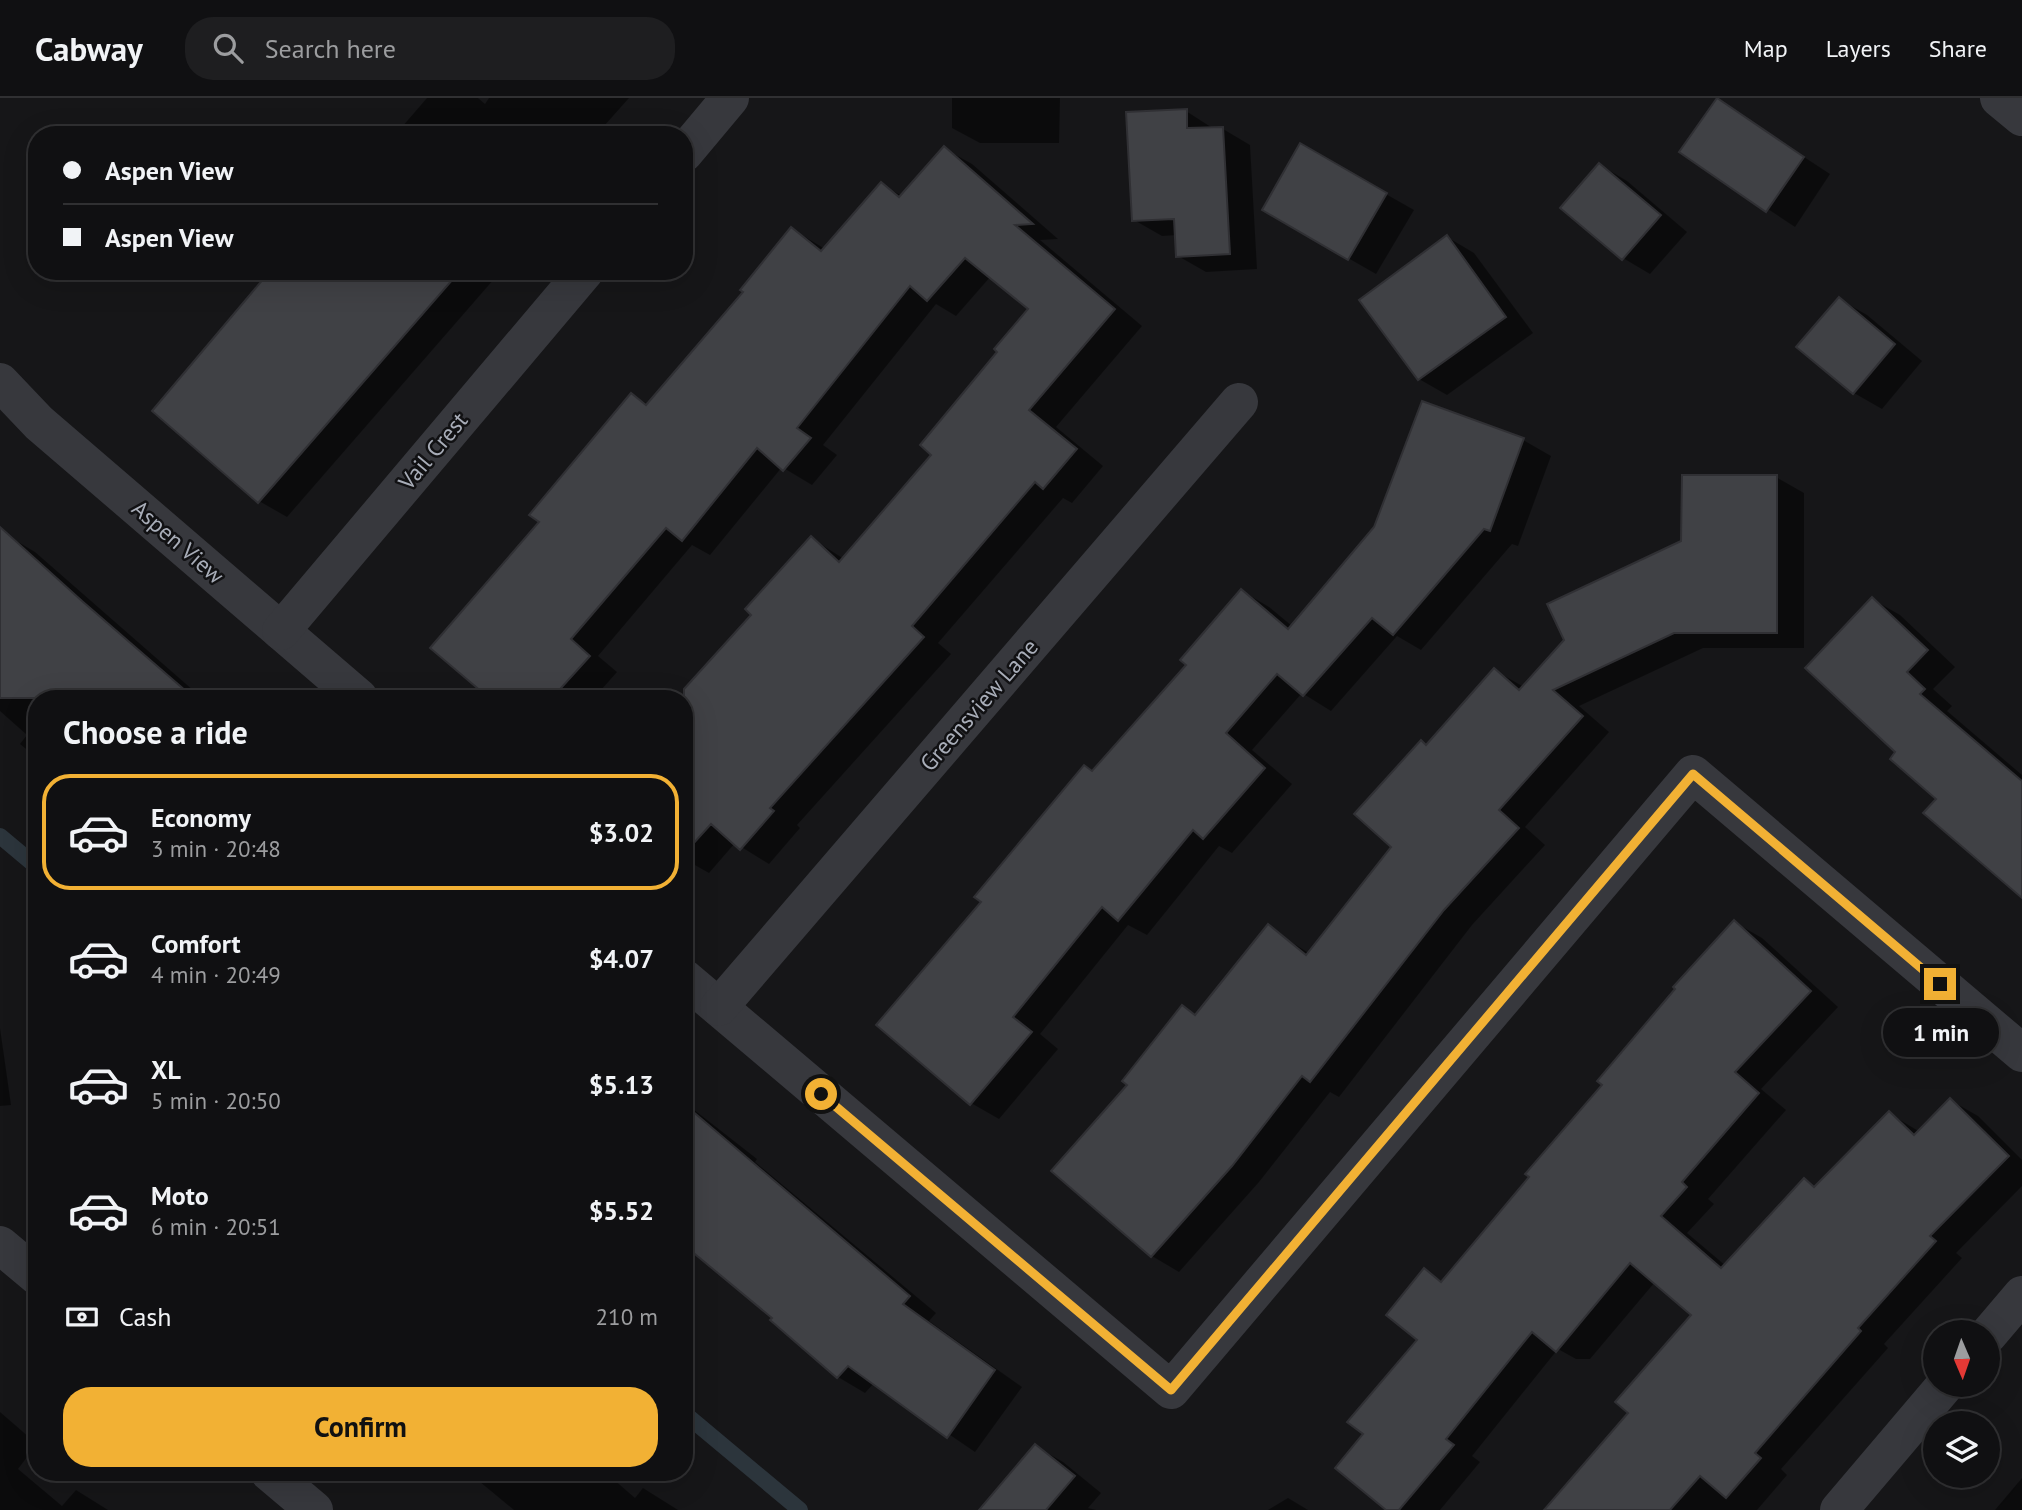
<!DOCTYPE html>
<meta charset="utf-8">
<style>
body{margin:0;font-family:"PT Sans",sans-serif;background:#1e1e20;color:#f1f3f6;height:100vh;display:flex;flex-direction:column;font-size:26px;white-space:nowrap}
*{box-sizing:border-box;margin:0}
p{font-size:23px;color:#9c9d9f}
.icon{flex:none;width:38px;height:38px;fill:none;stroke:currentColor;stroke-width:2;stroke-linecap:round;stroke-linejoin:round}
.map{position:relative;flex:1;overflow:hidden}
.drawer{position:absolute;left:28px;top:592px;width:665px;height:791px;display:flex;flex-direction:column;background:#101012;border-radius:28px;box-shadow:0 7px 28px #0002,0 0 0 2px #303032}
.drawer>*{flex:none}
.guide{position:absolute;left:28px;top:28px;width:665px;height:154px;border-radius:28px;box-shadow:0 7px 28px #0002,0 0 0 2px #303032;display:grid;align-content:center;height:154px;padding:0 35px;background:#101012}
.needle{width:46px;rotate:178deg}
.controls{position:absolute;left:1923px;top:1222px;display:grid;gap:14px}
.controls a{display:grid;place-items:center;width:77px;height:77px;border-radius:50%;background:#101012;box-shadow:0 7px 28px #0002,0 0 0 2px #303032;font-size:35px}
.end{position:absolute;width:32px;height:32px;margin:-16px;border:9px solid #f2b134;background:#111;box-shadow:0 0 0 4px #111}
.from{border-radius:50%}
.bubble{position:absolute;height:49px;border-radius:24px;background:#101012;box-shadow:0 7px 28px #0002,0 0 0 2px #303032;font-size:23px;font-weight:700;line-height:49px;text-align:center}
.guide b{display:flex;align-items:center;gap:24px;height:66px;font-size:26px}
.guide b+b{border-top:2px solid #303032}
.guide i{width:18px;height:18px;background:#f1f3f6}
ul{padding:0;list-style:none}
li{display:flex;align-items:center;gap:21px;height:116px;margin:0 14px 10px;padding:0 21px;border:4px solid transparent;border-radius:28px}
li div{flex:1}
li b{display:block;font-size:26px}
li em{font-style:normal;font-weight:700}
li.active{border-color:#f2b134}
li>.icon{width:63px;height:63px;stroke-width:1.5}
h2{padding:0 35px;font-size:32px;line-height:84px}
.pay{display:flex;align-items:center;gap:18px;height:77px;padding:0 35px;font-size:26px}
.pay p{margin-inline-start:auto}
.cta{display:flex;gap:14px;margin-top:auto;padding:14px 35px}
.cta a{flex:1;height:80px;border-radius:28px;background:#f2b134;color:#111;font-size:28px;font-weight:700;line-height:80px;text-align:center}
header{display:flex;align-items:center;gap:42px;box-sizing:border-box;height:98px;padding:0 35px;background:#101012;border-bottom:2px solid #303032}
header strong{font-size:33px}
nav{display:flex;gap:38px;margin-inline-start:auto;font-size:24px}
.search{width:490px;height:63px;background:#1e1e20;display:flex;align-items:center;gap:18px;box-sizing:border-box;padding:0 24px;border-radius:28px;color:#9c9d9f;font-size:26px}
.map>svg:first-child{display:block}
.shadow{fill:#0007}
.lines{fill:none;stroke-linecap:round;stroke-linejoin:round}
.stream{stroke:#2c353c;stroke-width:16}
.building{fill:#404145;stroke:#303034;stroke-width:2}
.minor{stroke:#37383d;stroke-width:38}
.route{stroke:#f2b134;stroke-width:9}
.labels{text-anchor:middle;stroke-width:5;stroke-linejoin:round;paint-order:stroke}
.street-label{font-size:23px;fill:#a8adb8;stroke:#111113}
</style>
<header>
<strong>Cabway</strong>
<div class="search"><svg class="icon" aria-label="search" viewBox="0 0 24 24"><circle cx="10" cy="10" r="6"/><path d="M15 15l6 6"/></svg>Search here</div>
<nav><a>Map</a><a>Layers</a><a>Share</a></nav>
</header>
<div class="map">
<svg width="2022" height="1412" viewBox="0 0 2022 1412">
<rect width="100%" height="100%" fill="#161618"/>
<g class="shadow">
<path d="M 427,0 L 478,0 L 485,6 L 489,0 L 629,0 L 596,37 L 395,37 Z"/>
<path d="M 952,0 L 1060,0 L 1059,45 L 980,45 L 952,30 Z"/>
<path d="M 1717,2 L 1830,76 L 1795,129 L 1682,54 Z"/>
<path d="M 1186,13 L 1214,31 L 1223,31 L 1250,47 L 1257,171 L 1206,174 L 1178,158 L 1177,137 L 1162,138 L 1134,122 Z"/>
<path d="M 1301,48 L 1414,112 L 1376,176 L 1264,112 Z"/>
<path d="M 945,51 L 972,66 L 1058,141 L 1040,142 L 1142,228 L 1056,329 L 1103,368 L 1072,405 L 1063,400 L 938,545 L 951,556 L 797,727 L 800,730 L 769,766 L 735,745 L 709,775 L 684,761 L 684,620 L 754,517 L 811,440 L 844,461 L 934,357 L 1031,211 L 991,178 L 956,218 L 936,206 L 823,347 L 837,357 L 812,387 L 782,369 L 710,457 L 692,447 L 598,558 L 617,574 L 594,600 L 491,600 L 432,549 L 541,424 L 631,297 L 648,306 L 745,194 L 792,131 L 825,151 L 881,86 L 902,98 Z"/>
<path d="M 1600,67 L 1627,83 L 1687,134 L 1650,176 L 1623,160 Z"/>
<path d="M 1447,139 L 1474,155 L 1533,235 L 1447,297 L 1419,281 L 1368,212 Z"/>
<path d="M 272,173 L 501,173 L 287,419 L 259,403 Z"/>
<path d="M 1839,201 L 1867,217 L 1922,263 L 1882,311 L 1854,295 L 1799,248 Z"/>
<path d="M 1523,342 L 1551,358 L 1518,448 L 1512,446 L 1421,552 L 1397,538 L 1331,613 L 1302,595 L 1252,652 L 1292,686 L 1232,755 L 1219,748 L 1147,837 L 1128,827 L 1040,936 L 1058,951 L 999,1021 L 971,1005 L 878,927 L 1189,567 L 1242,493 L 1269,509 L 1292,528 Z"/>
<path d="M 1776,379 L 1804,395 L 1804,550 L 1703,550 L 1579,608 L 1609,634 L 1525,729 L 1545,747 L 1472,827 L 1339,999 L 1330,994 L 1259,1084 L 1179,1174 L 1152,1158 L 1129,986 L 1183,909 L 1197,917 L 1268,829 L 1310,856 L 1394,749 L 1421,644 L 1427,648 L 1494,572 L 1524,589 L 1683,444 Z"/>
<path d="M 8,438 L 35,454 L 202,600 L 37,600 L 37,660 L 20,646 L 27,637 L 0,613 L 0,447 Z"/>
<path d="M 1872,501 L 1900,517 L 1955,569 L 1933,591 L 1952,608 L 1947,613 L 2022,677 L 2022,797 L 1898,654 Z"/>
<path d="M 1734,824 L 1762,840 L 1838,909 L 1761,991 L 1786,1012 L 1708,1101 L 1714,1106 L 1687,1135 L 1726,1168 L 1804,1083 L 1816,1089 L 1890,1016 L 1920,1034 L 1950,1002 L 1978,1018 L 2022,1062 L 2022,1088 L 1956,1155 L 1962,1160 L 1884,1246 L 1888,1250 L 1781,1371 L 1787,1377 L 1757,1412 L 1546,1412 L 1630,1315 L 1694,1217 L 1655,1184 L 1590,1261 L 1576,1261 L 1558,1251 L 1472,1358 L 1480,1364 L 1440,1412 L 1388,1412 L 1365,1336 L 1420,1242 L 1424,1173 L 1444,1184 Z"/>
<path d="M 0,930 L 11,1007 L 0,1008 Z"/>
<path d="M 684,1004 L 757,1061 L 755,1064 L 936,1215 L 929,1223 L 1022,1289 L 975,1354 L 874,1285 L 865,1295 L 838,1279 L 774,1220 L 686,1146 L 684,1148 Z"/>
<path d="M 0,1314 L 37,1346 L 18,1371 L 62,1408 L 76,1392 L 108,1412 L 0,1412 Z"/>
<path d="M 1035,1348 L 1063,1364 L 1101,1395 L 1088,1410 L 1096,1412 L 981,1412 Z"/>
<path d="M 468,1374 L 605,1374 L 635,1400 L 643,1390 L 678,1412 L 514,1412 Z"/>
<path d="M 2022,1380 L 2022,1412 L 1995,1412 Z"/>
<path d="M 1288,1400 L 1308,1412 L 1268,1412 Z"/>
</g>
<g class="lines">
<g class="stream">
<path d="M 0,738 L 37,769"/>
<path d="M 684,1315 L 800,1412"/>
</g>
</g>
<g class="building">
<path d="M 1717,0 L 1804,59 L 1766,114 L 1679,54 Z"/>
<path d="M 1187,11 L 1187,30 L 1223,29 L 1230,156 L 1176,159 L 1174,121 L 1132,123 L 1126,14 Z"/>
<path d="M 1300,45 L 1387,95 L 1348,162 L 1262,112 Z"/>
<path d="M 944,48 L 1033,126 L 1015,127 L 1115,211 L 1029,312 L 1077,351 L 1043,391 L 1035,384 L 912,528 L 924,539 L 770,710 L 774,713 L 740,752 L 711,726 L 684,756 L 684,591 L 751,517 L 745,511 L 811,438 L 839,464 L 931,357 L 920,347 L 997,254 L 994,251 L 1028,211 L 965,160 L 927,203 L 910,188 L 797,330 L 811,340 L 783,373 L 757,350 L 682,443 L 666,430 L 571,541 L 590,558 L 552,600 L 489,600 L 430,550 L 539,424 L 529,417 L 631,295 L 646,307 L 743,194 L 740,192 L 791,129 L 821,153 L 881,84 L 899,99 Z"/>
<path d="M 1599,65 L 1661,117 L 1622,162 L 1560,110 Z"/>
<path d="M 1447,137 L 1506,219 L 1418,282 L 1359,202 Z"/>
<path d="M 270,173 L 460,173 L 258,405 L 152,313 Z"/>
<path d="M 1839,199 L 1895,246 L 1853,296 L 1796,249 Z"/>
<path d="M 1422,303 L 1524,340 L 1490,433 L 1484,431 L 1393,537 L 1372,520 L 1303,598 L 1277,576 L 1226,635 L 1265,670 L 1203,741 L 1193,732 L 1118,823 L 1102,809 L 1013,919 L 1032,934 L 970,1007 L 876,927 L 981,804 L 974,799 L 1084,667 L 1092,673 L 1186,567 L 1180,562 L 1241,491 L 1288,531 L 1374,429 Z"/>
<path d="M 1682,377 L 1777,377 L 1777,535 L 1674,535 L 1553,592 L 1583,618 L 1499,712 L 1519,730 L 1444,812 L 1310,984 L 1302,978 L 1232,1068 L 1151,1159 L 1051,1073 L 1127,987 L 1122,983 L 1182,907 L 1195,917 L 1268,826 L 1306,857 L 1391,749 L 1354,716 L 1421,642 L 1426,647 L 1494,570 L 1519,592 L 1564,542 L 1547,506 L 1681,443 Z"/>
<path d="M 0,429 L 82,503 L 194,600 L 0,600 Z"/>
<path d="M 1872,499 L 1928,552 L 1907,574 L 1925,591 L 1920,596 L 2022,683 L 2022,800 L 1923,715 L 1936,701 L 1890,661 L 1895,654 L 1805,570 Z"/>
<path d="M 1734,822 L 1811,893 L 1735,974 L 1759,995 L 1682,1084 L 1687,1089 L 1661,1118 L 1721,1170 L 1804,1080 L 1814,1089 L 1889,1013 L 1914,1037 L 1950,1000 L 2009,1058 L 1930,1138 L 1936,1143 L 1858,1230 L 1861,1233 L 1755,1355 L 1761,1360 L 1726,1400 L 1700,1378 L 1670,1412 L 1544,1412 L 1628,1315 L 1615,1304 L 1691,1217 L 1630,1165 L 1556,1254 L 1532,1234 L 1446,1341 L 1454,1347 L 1399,1412 L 1386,1412 L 1335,1370 L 1363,1336 L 1347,1324 L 1417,1242 L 1386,1217 L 1424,1170 L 1441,1184 L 1529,1079 L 1525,1076 L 1602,987 L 1597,983 L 1675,891 L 1673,889 Z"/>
<path d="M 684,1006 L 910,1198 L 903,1206 L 995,1272 L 947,1340 L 848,1268 L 837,1280 L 770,1222 L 772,1220 L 684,1147 Z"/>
<path d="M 1035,1346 L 1075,1378 L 1046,1412 L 979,1412 Z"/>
</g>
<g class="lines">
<g class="minor">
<path d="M 1999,0 L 2022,19"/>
<path d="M 684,55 L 730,0"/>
<path d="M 0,284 L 39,325 L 359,600"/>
<path d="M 281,533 L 585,173"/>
<path d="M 684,880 L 1171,1292 L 1693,676 L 2022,955"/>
<path d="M 719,909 L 1239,304"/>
<path d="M 0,1147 L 37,1178"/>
<path d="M 1988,1237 L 2022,1197"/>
<path d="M 269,1374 L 314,1412"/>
<path d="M 1839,1412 L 1946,1286"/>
</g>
</g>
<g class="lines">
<path class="route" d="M 821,996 L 1171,1292 L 1693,676 L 1940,886"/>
</g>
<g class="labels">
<g class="street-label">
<text transform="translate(433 353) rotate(-50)" y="8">Vail Crest</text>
<text transform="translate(178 444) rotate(41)" y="8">Aspen View</text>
<text transform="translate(979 607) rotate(-49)" y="8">Greensview Lane</text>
</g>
</g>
</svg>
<div class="controls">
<a><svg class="needle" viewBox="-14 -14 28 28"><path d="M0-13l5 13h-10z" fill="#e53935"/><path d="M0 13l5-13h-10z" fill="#9c9d9f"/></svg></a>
<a><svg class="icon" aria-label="layers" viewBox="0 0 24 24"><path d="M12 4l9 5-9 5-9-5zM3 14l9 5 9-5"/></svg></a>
</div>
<i class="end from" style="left:821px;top:996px"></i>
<i class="end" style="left:1940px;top:886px"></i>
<div class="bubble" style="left:1883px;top:910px;width:116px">1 min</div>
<div class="guide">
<b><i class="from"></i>Aspen View</b>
<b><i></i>Aspen View</b>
</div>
<section class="drawer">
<h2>Choose a ride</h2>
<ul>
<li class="active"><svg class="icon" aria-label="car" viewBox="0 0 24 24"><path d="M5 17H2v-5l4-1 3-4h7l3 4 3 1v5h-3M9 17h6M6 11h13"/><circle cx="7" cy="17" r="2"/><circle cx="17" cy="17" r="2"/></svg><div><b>Economy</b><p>3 min · 20:48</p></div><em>$3.02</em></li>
<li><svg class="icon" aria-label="car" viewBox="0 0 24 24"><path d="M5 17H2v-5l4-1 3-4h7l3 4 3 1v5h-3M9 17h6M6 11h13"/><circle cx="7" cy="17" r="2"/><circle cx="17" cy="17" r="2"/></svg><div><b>Comfort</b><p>4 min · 20:49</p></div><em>$4.07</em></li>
<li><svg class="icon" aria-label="car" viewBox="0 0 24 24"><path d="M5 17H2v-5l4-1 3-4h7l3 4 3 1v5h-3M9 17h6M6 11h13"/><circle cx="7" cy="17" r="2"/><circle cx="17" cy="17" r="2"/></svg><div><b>XL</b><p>5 min · 20:50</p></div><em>$5.13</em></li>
<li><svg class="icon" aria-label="car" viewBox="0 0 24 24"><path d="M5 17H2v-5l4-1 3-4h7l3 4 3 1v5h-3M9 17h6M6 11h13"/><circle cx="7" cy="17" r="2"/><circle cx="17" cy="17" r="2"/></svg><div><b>Moto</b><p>6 min · 20:51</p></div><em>$5.52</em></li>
</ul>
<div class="pay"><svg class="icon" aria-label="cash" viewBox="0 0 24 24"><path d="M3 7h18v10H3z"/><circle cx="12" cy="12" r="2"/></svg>Cash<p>210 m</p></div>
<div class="cta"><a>Confirm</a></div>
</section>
</div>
